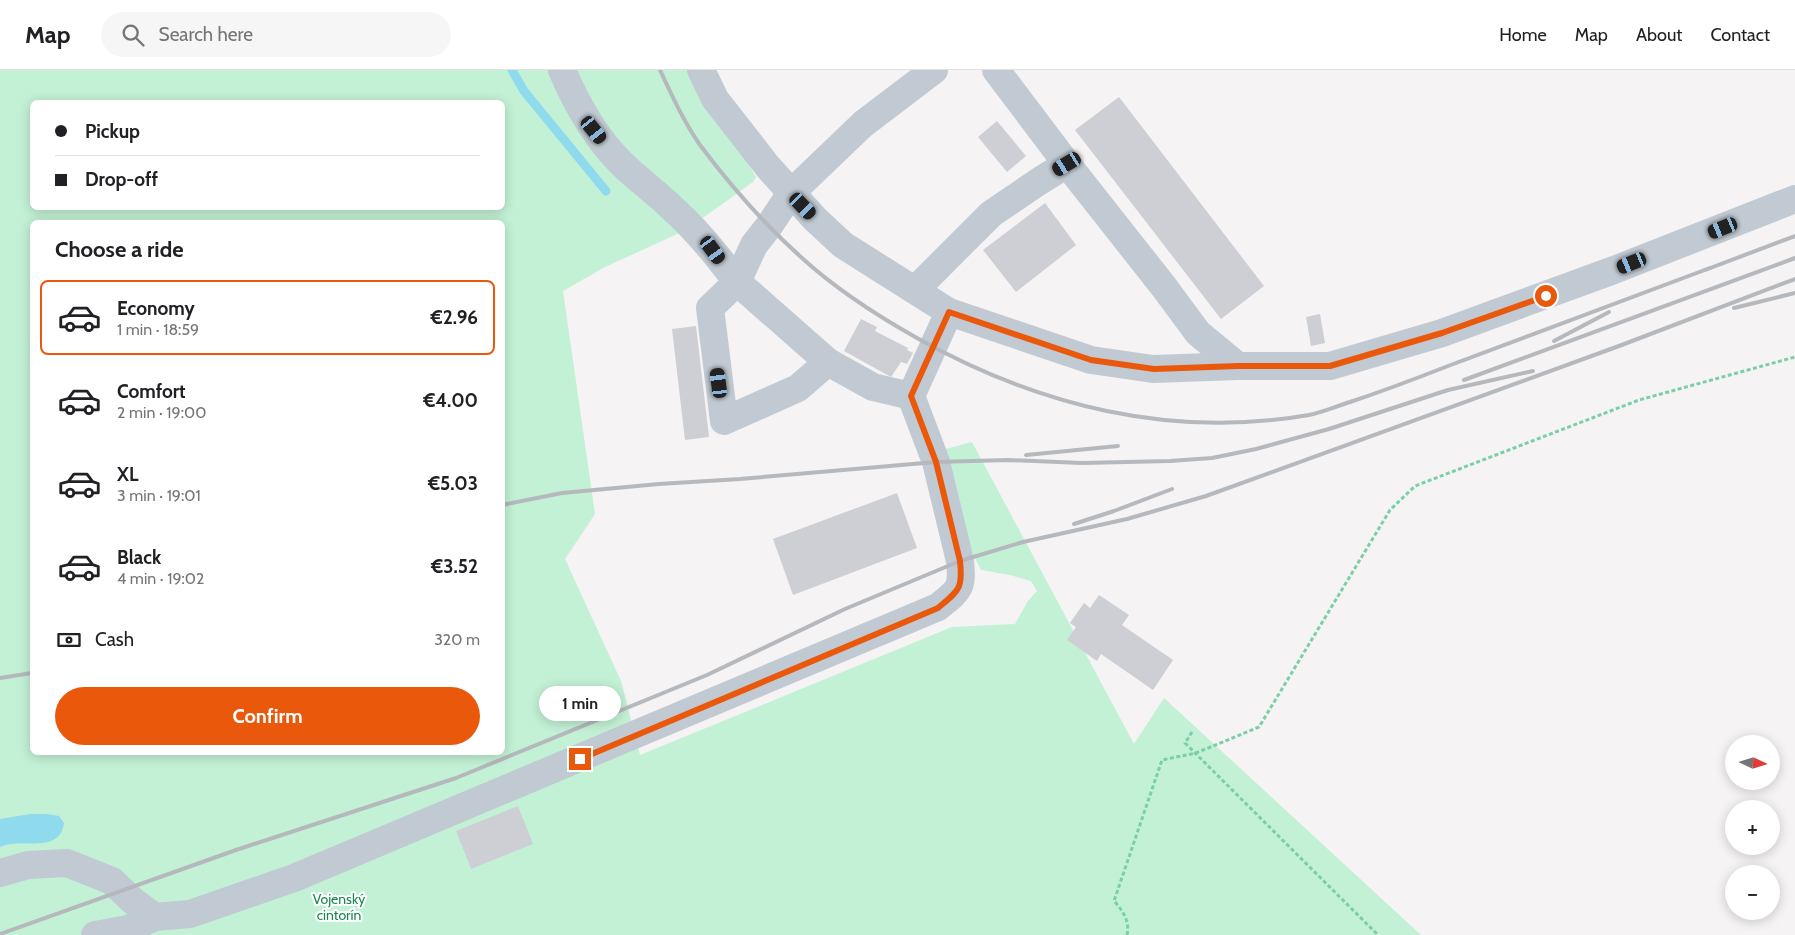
<!DOCTYPE html>
<meta charset="utf-8">
<style>
body{margin:0;font-family:Cabin,sans-serif;background:#f6f6f6;color:#202124;height:100vh;display:flex;flex-direction:column;font-size:19px;white-space:nowrap}
*{box-sizing:border-box;margin:0}
p{font-size:16px;color:#757577}
.icon{flex:none;width:28px;height:28px;fill:none;stroke:currentColor;stroke-width:2;stroke-linecap:round;stroke-linejoin:round}
.map{position:relative;flex:1;overflow:hidden}
.drawer{position:absolute;left:30px;top:150px;width:475px;height:535px;display:flex;flex-direction:column;background:#fff;border-radius:8px;box-shadow:0 2px 12px #0003}
.drawer>*{flex:none}
.hud{position:absolute;left:30px;top:30px;width:475px;height:110px;border-radius:8px;box-shadow:0 2px 12px #0003;display:grid;align-content:center;height:110px;padding:0 25px;background:#fff}
.needle{width:32px;rotate:94deg}
.fabs{position:absolute;left:1725px;top:665px;display:grid;gap:10px}
.fabs a{display:grid;place-items:center;width:55px;height:55px;border-radius:50%;background:#fff;box-shadow:0 2px 12px #0003;font-size:25px}
.end{position:absolute;width:22px;height:22px;margin:-11px;border:6px solid #ea580c;background:#fff;box-shadow:0 0 0 2px #fff}
.from{border-radius:50%}
.bubble{position:absolute;height:35px;border-radius:18px;background:#fff;box-shadow:0 2px 12px #0003;font-size:16px;font-weight:700;line-height:35px;text-align:center}
.car{position:absolute;width:15px;height:30px;margin:-15px -8px;border-radius:6px;box-shadow:0 0 4px 1px #0007;background:linear-gradient(#222 24%,#8ab4d8 0 40%,#222 0 76%,#8ab4d8 0 86%,#222 0)}
.hud b{display:flex;align-items:center;gap:18px;height:48px;font-size:19px}
.hud b+b{border-top:1px solid #e0e0e0}
.hud i{width:12px;height:12px;background:#202124}
ul{padding:0;list-style:none}
li{display:flex;align-items:center;gap:15px;height:75px;margin:0 10px 8px;padding:0 15px;border:2px solid transparent;border-radius:8px}
li div{flex:1}
li b{display:block;font-size:19px}
li em{font-style:normal;font-weight:700}
li.current{border-color:#ea580c}
li>.icon{width:45px;height:45px;stroke-width:1.5}
h2{padding:0 25px;font-size:22px;line-height:60px}
.pay{display:flex;align-items:center;gap:12px;height:55px;padding:0 25px;font-size:19px}
.pay p{margin-inline-start:auto}
.button{display:flex;gap:10px;margin-top:auto;padding:10px 25px}
.button a{flex:1;height:58px;border-radius:30px;background:#ea580c;color:#fff;font-size:20px;font-weight:700;line-height:58px;text-align:center}
header{display:flex;align-items:center;gap:30px;box-sizing:border-box;height:70px;padding:0 25px;background:#fff;border-bottom:1px solid #e0e0e0}
header strong{font-size:24px}
nav{display:flex;gap:28px;margin-inline-start:auto;font-size:18px}
.search{width:350px;height:45px;background:#f6f6f6;display:flex;align-items:center;gap:12px;box-sizing:border-box;padding:0 18px;border-radius:28px;color:#757577;font-size:19px}
.map>svg:first-child{display:block}
.green{fill:#c3f1d5;fill-rule:evenodd}
.water{fill:#90daee}
.lines{fill:none;stroke-linecap:round;stroke-linejoin:round}
.stream{stroke:#90daee;stroke-width:9}
.building{fill:#cdcfd5}
.path{stroke:#7ad0a6;stroke-width:3;stroke-dasharray:4 2.5;stroke-linecap:butt}
.minor{stroke:#c1cad2;stroke-width:28}
.rail{stroke:#b5b8bd;stroke-width:4}
.route{stroke:#ea580c;stroke-width:6}
.labels{text-anchor:middle;stroke-width:4;stroke-linejoin:round;paint-order:stroke}
.park-label{font-size:14px;fill:#17864f;stroke:#fff}
</style>
<header>
<strong>Map</strong>
<div class="search"><svg class="icon" aria-label="search" viewBox="0 0 24 24"><circle cx="10" cy="10" r="6"/><path d="M15 15l6 6"/></svg>Search here</div>
<nav><a>Home</a><a>Map</a><a>About</a><a>Contact</a></nav>
</header>
<div class="map">
<svg width="1795" height="865" viewBox="0 0 1795 865">
<rect width="100%" height="100%" fill="#f5f3f3"/>
<path class="green" d="M 0,0 L 698,0 L 708,27 L 756,107 L 753,112 L 686,160 L 605,197 L 563,221 L 595,444 L 565,489 L 621,611 L 640,685 L 952,557 L 1015,554 L 1028,531 L 1037,521 L 1031,511 L 1010,505 L 981,500 L 968,475 L 942,380 L 972,372 L 1134,674 L 1164,628 L 1421,865 L 0,865 ZM 32,32 L 502,32 L 502,138 L 32,138 ZM 32,152 L 502,152 L 502,682 L 32,682 Z"/>
<path class="water" d="M 30,744 L 47,744 L 59,746 L 64,753 C 60,785 21,767 0,777 L 0,749 Z"/>
<g class="lines">
<path class="stream" d="M 512,0 L 524,21 L 606,121"/>
</g>
<g class="building">
<path d="M 1119,27 L 1264,216 L 1221,249 L 1075,60 Z"/>
<path d="M 997,51 L 1026,86 L 1007,102 L 978,67 Z"/>
<path d="M 1045,133 L 1076,175 L 1016,222 L 983,180 Z"/>
<path d="M 1320,244 L 1325,273 L 1311,276 L 1306,247 Z"/>
<path d="M 861,249 L 877,257 L 875,261 L 908,278 L 907,280 L 913,283 L 907,294 L 901,292 L 891,307 L 844,281 Z"/>
<path d="M 696,256 L 709,367 L 685,370 L 672,259 Z"/>
<path d="M 897,423 L 917,478 L 793,525 L 773,469 Z"/>
<path d="M 1099,525 L 1129,545 L 1122,555 L 1173,590 L 1153,620 L 1101,584 L 1097,591 L 1067,570 L 1076,557 L 1070,553 L 1084,533 L 1090,538 Z"/>
<path d="M 518,736 L 533,774 L 471,799 L 456,761 Z"/>
</g>
<g class="lines">
<g class="path">
<path d="M 1192,662 L 1185,673 L 1378,865"/>
<path d="M 1127,865 C 1130,851 1123,841 1114,831 L 1162,690 L 1196,683 L 1259,657 L 1390,440 L 1415,416 L 1639,330 L 1795,287"/>
</g>
<g class="minor">
<path d="M 562,0 C 576,33 595,67 621,93 C 637,109 656,122 672,138 C 697,160 717,185 737,212 L 710,238 L 724,351 L 798,318 L 828,292"/>
<path d="M 701,0 L 715,29 L 768,97 L 815,149 L 843,175 L 949,242 L 1091,290 L 1153,299 L 1238,296 L 1330,296 L 1442,263 L 1614,200 L 1795,129"/>
<path d="M 934,0 L 863,54 L 791,123 L 769,156 L 754,175 L 737,212 L 828,292 L 873,317 L 911,326 L 949,242"/>
<path d="M 996,0 L 1067,94"/>
<path d="M 916,219 L 991,144 L 1038,112 L 1067,94 L 1164,217 L 1198,263 L 1238,296"/>
<path d="M 0,803 L 28,795 L 67,793 L 112,811 L 133,831 L 155,847"/>
<path d="M 95,865 L 128,859 L 155,847 L 190,844 L 294,808 L 938,537 C 959,520 963,519 960,491 L 936,392 L 911,326"/>
</g>
<g class="rail">
<path d="M 660,0 C 672,26 684,52 700,75 C 730,115 765,155 802,188 C 837,220 876,245 917,268 C 1038,336 1171,369 1309,345 C 1323,342 1337,336 1350,332 C 1383,321 1415,309 1448,296 C 1535,264 1622,231 1710,198"/>
<path d="M 1705,200 L 1795,166"/>
<path d="M 1734,238 L 1795,223"/>
<path d="M 1554,271 L 1609,242"/>
<path d="M 1464,310 L 1795,188"/>
<path d="M 1026,385 L 1118,376"/>
<path d="M 502,435 L 562,423 L 659,414 L 740,409 L 936,392 L 1008,390 L 1082,393 L 1170,391 L 1212,388 L 1256,379 L 1329,359 L 1448,320 L 1533,301"/>
<path d="M 1074,454 L 1114,441 L 1172,419"/>
<path d="M 0,608 L 32,603"/>
<path d="M 0,864 L 236,780 L 456,708 L 707,605 L 845,539 L 960,491 L 1023,472 L 1127,449 L 1206,426 L 1619,276 L 1795,209"/>
</g>
</g>
<g class="lines">
<path class="route" d="M 580,689 L 938,538 C 959,520 963,519 960,491 L 936,392 L 911,326 L 949,242 L 1091,290 L 1154,299 L 1238,296 L 1330,296 L 1442,263 L 1546,226"/>
</g>
<g class="labels">
<g class="park-label">
<text x="339" y="834">Vojenský<tspan x="339" dy="16">cintorín</tspan></text>
</g>
</g>
</svg>
<div class="fabs">
<a><svg class="needle" viewBox="-14 -14 28 28"><path d="M0-13l5 13h-10z" fill="#e53935"/><path d="M0 13l5-13h-10z" fill="#757577"/></svg></a>
<a>+</a>
<a>−</a>
</div>
<i class="end from" style="left:1546px;top:226px"></i>
<i class="end" style="left:580px;top:689px"></i>
<div class="bubble" style="left:539px;top:616px;width:82px">1 min</div>
<i class="car" style="left:594px;top:60px;rotate:141deg"></i>
<i class="car" style="left:1067px;top:94px;rotate:239deg"></i>
<i class="car" style="left:803px;top:136px;rotate:136deg"></i>
<i class="car" style="left:1723px;top:158px;rotate:248deg"></i>
<i class="car" style="left:713px;top:180px;rotate:144deg"></i>
<i class="car" style="left:1632px;top:193px;rotate:248deg"></i>
<i class="car" style="left:719px;top:313px;rotate:353deg"></i>
<div class="hud">
<b><i class="from"></i>Pickup</b>
<b><i></i>Drop-off</b>
</div>
<section class="drawer">
<h2>Choose a ride</h2>
<ul>
<li class="current"><svg class="icon" aria-label="car" viewBox="0 0 24 24"><path d="M5 17H2v-5l4-1 3-4h7l3 4 3 1v5h-3M9 17h6M6 11h13"/><circle cx="7" cy="17" r="2"/><circle cx="17" cy="17" r="2"/></svg><div><b>Economy</b><p>1 min · 18:59</p></div><em>€2.96</em></li>
<li><svg class="icon" aria-label="car" viewBox="0 0 24 24"><path d="M5 17H2v-5l4-1 3-4h7l3 4 3 1v5h-3M9 17h6M6 11h13"/><circle cx="7" cy="17" r="2"/><circle cx="17" cy="17" r="2"/></svg><div><b>Comfort</b><p>2 min · 19:00</p></div><em>€4.00</em></li>
<li><svg class="icon" aria-label="car" viewBox="0 0 24 24"><path d="M5 17H2v-5l4-1 3-4h7l3 4 3 1v5h-3M9 17h6M6 11h13"/><circle cx="7" cy="17" r="2"/><circle cx="17" cy="17" r="2"/></svg><div><b>XL</b><p>3 min · 19:01</p></div><em>€5.03</em></li>
<li><svg class="icon" aria-label="car" viewBox="0 0 24 24"><path d="M5 17H2v-5l4-1 3-4h7l3 4 3 1v5h-3M9 17h6M6 11h13"/><circle cx="7" cy="17" r="2"/><circle cx="17" cy="17" r="2"/></svg><div><b>Black</b><p>4 min · 19:02</p></div><em>€3.52</em></li>
</ul>
<div class="pay"><svg class="icon" aria-label="cash" viewBox="0 0 24 24"><path d="M3 7h18v10H3z"/><circle cx="12" cy="12" r="2"/></svg>Cash<p>320 m</p></div>
<div class="button"><a>Confirm</a></div>
</section>
</div>
